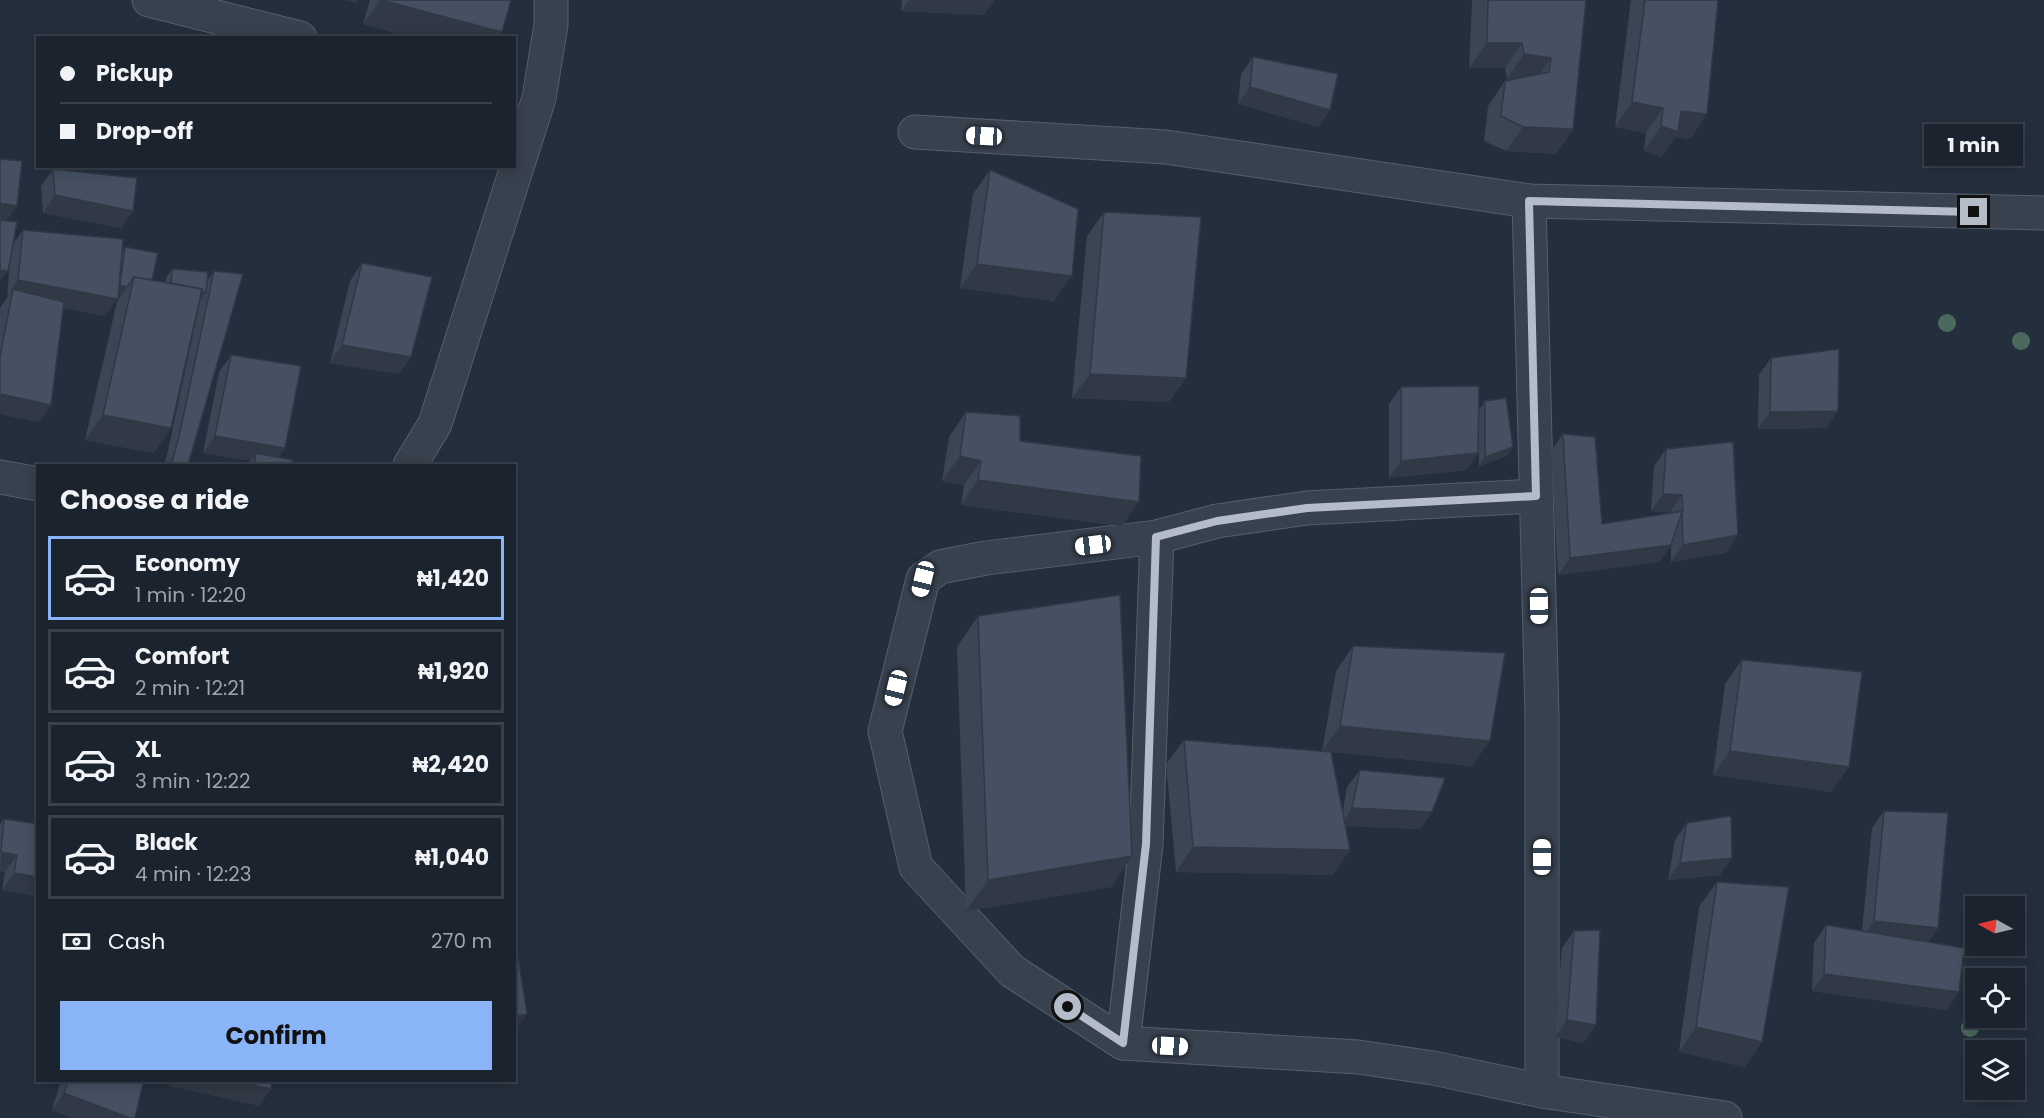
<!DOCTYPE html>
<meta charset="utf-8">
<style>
body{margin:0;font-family:Poppins,sans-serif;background:#242b36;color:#f1f3f6;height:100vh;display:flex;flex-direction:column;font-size:22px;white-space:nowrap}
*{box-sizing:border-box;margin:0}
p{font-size:20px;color:#a0a4aa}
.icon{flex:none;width:33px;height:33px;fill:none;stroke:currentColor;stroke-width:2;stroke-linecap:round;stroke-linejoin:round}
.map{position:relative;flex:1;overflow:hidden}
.sheet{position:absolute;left:36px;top:464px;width:480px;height:618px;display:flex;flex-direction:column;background:#1b232e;border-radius:0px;box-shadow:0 3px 15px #0003,0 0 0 2px #39404a}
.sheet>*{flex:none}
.banner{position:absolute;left:36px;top:36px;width:480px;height:132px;border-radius:0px;box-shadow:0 3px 15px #0003,0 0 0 2px #39404a;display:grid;align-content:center;height:132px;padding:0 24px;background:#1b232e}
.needle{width:39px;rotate:278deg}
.fabs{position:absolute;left:1965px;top:896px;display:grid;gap:12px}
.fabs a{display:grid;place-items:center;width:60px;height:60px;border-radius:0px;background:#1b232e;box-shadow:0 3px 15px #0003,0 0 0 2px #39404a;font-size:30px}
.end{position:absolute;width:27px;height:27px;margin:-14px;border:8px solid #b4bcc9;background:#111;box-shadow:0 0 0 3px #111}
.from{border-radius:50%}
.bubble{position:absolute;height:42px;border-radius:0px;background:#1b232e;box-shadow:0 3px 15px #0003,0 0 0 2px #39404a;font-size:20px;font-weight:700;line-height:42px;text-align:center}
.car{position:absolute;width:18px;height:36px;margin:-18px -9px;border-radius:8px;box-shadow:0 0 4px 2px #0007;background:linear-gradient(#fff 24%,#345 0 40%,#fff 0 76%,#345 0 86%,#fff 0)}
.banner b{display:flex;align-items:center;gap:21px;height:57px;font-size:22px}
.banner b+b{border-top:2px solid #39404a}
.banner i{width:15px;height:15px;background:#f1f3f6}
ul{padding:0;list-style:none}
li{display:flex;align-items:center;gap:18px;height:84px;margin:0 12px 9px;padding:0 12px;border:3px solid #39404a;border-radius:0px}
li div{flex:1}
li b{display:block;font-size:22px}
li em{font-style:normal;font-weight:700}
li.current{border-color:#8ab4f8}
li>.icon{width:54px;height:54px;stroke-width:1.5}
h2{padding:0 24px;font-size:27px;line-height:72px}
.pay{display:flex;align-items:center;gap:15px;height:66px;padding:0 24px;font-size:22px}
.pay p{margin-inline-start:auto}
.button{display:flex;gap:12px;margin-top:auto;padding:12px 24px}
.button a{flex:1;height:69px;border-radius:0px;background:#8ab4f8;color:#111;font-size:24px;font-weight:700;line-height:69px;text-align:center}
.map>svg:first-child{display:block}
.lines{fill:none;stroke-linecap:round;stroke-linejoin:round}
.minor-casing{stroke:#565f6c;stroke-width:35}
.minor{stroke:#38414e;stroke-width:33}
.tree{fill:#4b6a5d}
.wall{fill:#3b4654}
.shaded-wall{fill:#303945}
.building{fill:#455162;stroke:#303945;stroke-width:1.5}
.route{stroke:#b4bcc9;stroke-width:8}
</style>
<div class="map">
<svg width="2044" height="1118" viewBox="0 0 2044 1118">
<rect width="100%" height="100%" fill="#242f3e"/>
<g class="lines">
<g class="minor-casing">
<g id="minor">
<path d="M 149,0 L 300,38"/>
<path d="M 915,132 L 1166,147 L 1529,201 L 2044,213"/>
<path d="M 1529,201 L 1542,716 L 1542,1091"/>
<path d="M 410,465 L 435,424 L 539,98 L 551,25 L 551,0"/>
<path d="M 0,477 L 38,484"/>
<path d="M 1536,496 L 1307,508 L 1217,521 L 1157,537 L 986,558 L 940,567 L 923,579 L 885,731 L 916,867 L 1012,971 L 1123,1043 L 1358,1057 L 1433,1068 L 1542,1091 L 1725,1118"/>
<path d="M 1123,1043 L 1146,844 L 1157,537"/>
</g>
</g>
<use href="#minor" class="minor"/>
</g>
<g class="tree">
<circle cx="1947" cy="323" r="9"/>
<circle cx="2021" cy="341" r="9"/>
<circle cx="1970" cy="1028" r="9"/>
</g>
<g class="wall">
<path d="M 370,0 L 511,0 L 498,38 L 412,38 L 363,24 Z"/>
<path d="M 902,0 L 995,0 L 984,15 L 901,11 Z"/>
<path d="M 1472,0 L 1586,0 L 1573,129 L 1556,154 L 1506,151 L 1484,141 L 1488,106 L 1505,81 L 1512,80 L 1507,79 L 1505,68 L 1469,68 Z"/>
<path d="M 1631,0 L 1718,0 L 1707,114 L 1690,139 L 1675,137 L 1661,157 L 1644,151 L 1646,133 L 1615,127 Z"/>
<path d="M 1253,57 L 1330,110 L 1318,127 L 1238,104 L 1241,74 Z"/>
<path d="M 0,159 L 17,206 L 6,221 L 13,244 L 23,230 L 122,252 L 125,247 L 152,280 L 166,282 L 166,278 L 172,269 L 207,281 L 214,271 L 188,465 L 164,465 L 167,455 L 200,301 L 154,453 L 85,440 L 117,302 L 121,295 L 118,295 L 105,316 L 63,308 L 51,405 L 39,422 L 0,414 L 0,309 L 1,306 L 7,298 L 10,261 Z"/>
<path d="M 53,169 L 133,211 L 121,228 L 43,213 L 41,186 Z"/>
<path d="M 990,170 L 1054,301 L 960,288 L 973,194 Z"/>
<path d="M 1104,212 L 1169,402 L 1072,398 L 1087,236 Z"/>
<path d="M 362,263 L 399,374 L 330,363 L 350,281 Z"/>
<path d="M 231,355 L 285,448 L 279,457 L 292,465 L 249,465 L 250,461 L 203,453 L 219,372 Z"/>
<path d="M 1771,358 L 1838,411 L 1826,428 L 1758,429 L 1759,375 Z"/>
<path d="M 1401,387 L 1479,410 L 1485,401 L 1507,456 L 1479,466 L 1479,428 L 1478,453 L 1466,470 L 1389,478 L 1389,404 Z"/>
<path d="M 966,412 L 1020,441 L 1122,526 L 961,505 L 964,485 L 942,481 L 949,437 Z"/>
<path d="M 1563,434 L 1602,524 L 1670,513 L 1670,512 L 1651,511 L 1654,466 L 1666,449 L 1726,553 L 1671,562 L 1671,545 L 1659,562 L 1558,575 L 1551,451 Z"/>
<path d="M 978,616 L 1132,856 L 1111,887 L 966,911 L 957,647 Z"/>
<path d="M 1353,646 L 1472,766 L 1322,751 L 1336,671 Z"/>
<path d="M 1742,660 L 1831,792 L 1713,775 L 1725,684 Z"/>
<path d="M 1184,740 L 1343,811 L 1347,787 L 1360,770 L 1432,812 L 1420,829 L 1346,826 L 1333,875 L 1176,872 L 1166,764 Z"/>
<path d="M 1884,811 L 1938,928 L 1928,942 L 1947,1010 L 1812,991 L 1814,943 L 1826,925 L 1862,931 L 1872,828 Z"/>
<path d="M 4,819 L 38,824 L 38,897 L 2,890 L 5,872 L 0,871 L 0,824 Z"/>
<path d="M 1687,823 L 1720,875 L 1668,880 L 1675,840 Z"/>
<path d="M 1717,882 L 1745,1067 L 1679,1052 L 1699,907 Z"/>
<path d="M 1574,931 L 1584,1043 L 1555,1037 L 1562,948 Z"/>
<path d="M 61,1080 L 144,1080 L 52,1110 Z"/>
</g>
<g class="shaded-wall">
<path d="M 343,0 L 358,0 L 356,3 Z"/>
<path d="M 380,0 L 502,32 L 498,38 L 412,38 L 363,24 Z"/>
<path d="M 909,0 L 995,0 L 984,15 L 901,11 Z"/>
<path d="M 1487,43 L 1522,43 L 1505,68 L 1469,68 Z"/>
<path d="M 1524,54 L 1551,58 L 1534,83 L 1507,79 Z"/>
<path d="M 1250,87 L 1330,110 L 1318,127 L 1238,104 Z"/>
<path d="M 1632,102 L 1663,108 L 1646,133 L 1615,127 Z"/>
<path d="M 1681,111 L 1707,114 L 1690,139 L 1675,137 L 1661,157 L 1644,151 L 1661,126 Z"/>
<path d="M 1523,127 L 1573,129 L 1556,154 L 1506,151 Z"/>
<path d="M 55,195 L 133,211 L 121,228 L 43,213 Z"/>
<path d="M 0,203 L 17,206 L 5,223 L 0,222 Z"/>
<path d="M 977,264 L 1072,276 L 1054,301 L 960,288 Z"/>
<path d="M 0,270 L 8,271 L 0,282 Z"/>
<path d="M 18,280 L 118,299 L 105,316 L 11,298 L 13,289 L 6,298 Z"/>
<path d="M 120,285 L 127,287 L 121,295 L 114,294 Z"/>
<path d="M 171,289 L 206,292 L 200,301 L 165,298 Z"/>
<path d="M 342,345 L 411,357 L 399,374 L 330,363 Z"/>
<path d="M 1090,374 L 1186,378 L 1169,402 L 1072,398 Z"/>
<path d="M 0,394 L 51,405 L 39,422 L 0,414 Z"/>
<path d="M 1838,411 L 1826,428 L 1758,429 L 1770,412 Z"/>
<path d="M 103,415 L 171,428 L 154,453 L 85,440 Z"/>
<path d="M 215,436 L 285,448 L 273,465 L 256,453 L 250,461 L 203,453 Z"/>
<path d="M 1513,447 L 1507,456 L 1479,466 L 1485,457 Z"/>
<path d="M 1478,453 L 1466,470 L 1389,478 L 1401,461 Z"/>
<path d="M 960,456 L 981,461 L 964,485 L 942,481 Z"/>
<path d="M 978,480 L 1139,502 L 1122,526 L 961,505 Z"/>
<path d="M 1663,494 L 1682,495 L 1670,512 L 1651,511 Z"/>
<path d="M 1738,535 L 1726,553 L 1671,562 L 1683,545 Z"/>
<path d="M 1671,545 L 1659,562 L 1558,575 L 1570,558 Z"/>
<path d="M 1340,726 L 1490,741 L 1472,766 L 1322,751 Z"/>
<path d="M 1730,751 L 1849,767 L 1831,792 L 1713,775 Z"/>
<path d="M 1352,808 L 1432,812 L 1420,829 L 1340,826 Z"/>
<path d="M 1193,847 L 1350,850 L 1333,875 L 1176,872 Z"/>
<path d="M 1,852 L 17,855 L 5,872 L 0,871 Z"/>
<path d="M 1132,856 L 1111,887 L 966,911 L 988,880 Z"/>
<path d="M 1732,858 L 1720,875 L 1668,880 L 1680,863 Z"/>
<path d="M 14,873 L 38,877 L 38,897 L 2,890 Z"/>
<path d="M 1874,921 L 1938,928 L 1925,946 L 1862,939 Z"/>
<path d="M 1824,974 L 1959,992 L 1947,1010 L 1812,991 Z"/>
<path d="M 527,1014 L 515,1032 L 514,1032 L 514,1017 Z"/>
<path d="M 1567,1020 L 1596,1025 L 1584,1043 L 1555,1037 Z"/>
<path d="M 1696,1027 L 1762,1042 L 1745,1067 L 1679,1052 Z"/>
<path d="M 173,1080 L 231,1080 L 271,1089 L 259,1106 L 168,1086 Z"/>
<path d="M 64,1093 L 130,1118 L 72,1118 L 52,1110 Z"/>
</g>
<g class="building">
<path d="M 381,0 L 511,0 L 502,32 Z"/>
<path d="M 1488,0 L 1586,0 L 1573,129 L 1523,127 L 1501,116 L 1505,81 L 1549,72 L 1551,58 L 1524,54 L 1522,43 L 1487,43 Z"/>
<path d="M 1645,0 L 1718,0 L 1707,114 L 1681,111 L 1678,132 L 1661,126 L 1663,108 L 1632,102 Z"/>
<path d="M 1253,57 L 1338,74 L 1330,110 L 1250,87 Z"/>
<path d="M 0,159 L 22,161 L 17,206 L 0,203 Z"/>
<path d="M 53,169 L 137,178 L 133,211 L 55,195 Z"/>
<path d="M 990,170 L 1078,209 L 1072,276 L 977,264 Z"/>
<path d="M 1104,212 L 1201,217 L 1186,378 L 1090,374 Z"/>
<path d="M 0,220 L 17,222 L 8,271 L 0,270 Z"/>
<path d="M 23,230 L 123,239 L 118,299 L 18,280 Z"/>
<path d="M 125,247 L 158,253 L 152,280 L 134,277 L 127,287 L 120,285 Z"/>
<path d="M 362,263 L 432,277 L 411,357 L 342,345 Z"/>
<path d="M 172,269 L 208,272 L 206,292 L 201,292 L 202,289 L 171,283 Z"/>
<path d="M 214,271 L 243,274 L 188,465 L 171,465 L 179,437 Z"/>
<path d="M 134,277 L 202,289 L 171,428 L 103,415 Z"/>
<path d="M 13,289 L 64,302 L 51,405 L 0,394 L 0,357 Z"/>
<path d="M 1839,349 L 1838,411 L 1770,412 L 1771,358 Z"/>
<path d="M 231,355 L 301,366 L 285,448 L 215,436 Z"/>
<path d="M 1479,386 L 1478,453 L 1401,461 L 1401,387 Z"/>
<path d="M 1506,398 L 1513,447 L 1485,457 L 1485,401 Z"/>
<path d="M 966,412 L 1020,416 L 1020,441 L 1141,456 L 1139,502 L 978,480 L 981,461 L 960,456 Z"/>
<path d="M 1563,434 L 1595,437 L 1602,524 L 1683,511 L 1682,495 L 1663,494 L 1666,449 L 1733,442 L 1738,535 L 1683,545 L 1682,512 L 1671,545 L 1570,558 Z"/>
<path d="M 256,453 L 293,460 L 292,465 L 254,465 Z"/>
<path d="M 1120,595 L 1132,856 L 988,880 L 978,616 Z"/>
<path d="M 1353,646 L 1505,653 L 1490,741 L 1340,726 Z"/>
<path d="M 1742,660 L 1862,672 L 1849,767 L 1730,751 Z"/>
<path d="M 1184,740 L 1331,752 L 1350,850 L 1193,847 Z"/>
<path d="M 1360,770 L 1445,778 L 1432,812 L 1352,808 Z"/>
<path d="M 1884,811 L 1948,813 L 1938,928 L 1874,921 Z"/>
<path d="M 1731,816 L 1732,858 L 1680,863 L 1687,823 Z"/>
<path d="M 4,819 L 38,824 L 38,877 L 14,873 L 17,855 L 1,852 Z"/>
<path d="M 1717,882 L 1789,887 L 1762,1042 L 1696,1027 Z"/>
<path d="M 1826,925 L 1964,948 L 1959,992 L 1824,974 Z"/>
<path d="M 1600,930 L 1596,1025 L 1567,1020 L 1574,931 Z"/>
<path d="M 518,956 L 527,1014 L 514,1017 L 514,957 Z"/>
<path d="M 68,1080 L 144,1080 L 135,1118 L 130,1118 L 64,1093 Z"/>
<path d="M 231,1080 L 272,1080 L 271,1089 Z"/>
</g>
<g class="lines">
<path class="route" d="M 1068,1007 L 1123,1043 L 1146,844 L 1156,537 L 1217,521 L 1307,508 L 1536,496 L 1529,201 L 1974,212"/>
</g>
</svg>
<div class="fabs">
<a><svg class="needle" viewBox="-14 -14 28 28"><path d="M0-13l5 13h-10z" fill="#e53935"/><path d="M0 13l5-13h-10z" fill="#a0a4aa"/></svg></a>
<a><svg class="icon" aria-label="locate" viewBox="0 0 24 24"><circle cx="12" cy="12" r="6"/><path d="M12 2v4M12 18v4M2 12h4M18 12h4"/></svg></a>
<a><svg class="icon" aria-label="layers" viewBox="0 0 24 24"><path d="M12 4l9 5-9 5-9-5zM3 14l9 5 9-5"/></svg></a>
</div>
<i class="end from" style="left:1068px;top:1007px"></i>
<i class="end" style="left:1974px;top:212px"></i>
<div class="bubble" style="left:1924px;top:124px;width:99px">1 min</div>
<i class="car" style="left:984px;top:136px;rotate:273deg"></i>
<i class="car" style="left:1093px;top:545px;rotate:263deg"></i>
<i class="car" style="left:923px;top:579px;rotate:194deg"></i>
<i class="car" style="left:1539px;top:606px;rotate:179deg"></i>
<i class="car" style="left:896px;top:688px;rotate:194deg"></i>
<i class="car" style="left:1542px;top:857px;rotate:0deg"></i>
<i class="car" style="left:1170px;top:1046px;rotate:93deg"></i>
<div class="banner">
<b><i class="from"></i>Pickup</b>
<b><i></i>Drop-off</b>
</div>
<section class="sheet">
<h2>Choose a ride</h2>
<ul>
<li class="current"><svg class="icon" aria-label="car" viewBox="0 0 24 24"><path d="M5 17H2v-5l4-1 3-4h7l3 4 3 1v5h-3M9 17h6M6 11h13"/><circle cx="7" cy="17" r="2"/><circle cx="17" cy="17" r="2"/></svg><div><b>Economy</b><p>1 min · 12:20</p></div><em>₦1,420</em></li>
<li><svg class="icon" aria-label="car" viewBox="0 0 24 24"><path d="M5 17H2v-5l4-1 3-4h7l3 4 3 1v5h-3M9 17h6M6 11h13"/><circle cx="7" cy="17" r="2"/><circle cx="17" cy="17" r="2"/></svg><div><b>Comfort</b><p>2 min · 12:21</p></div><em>₦1,920</em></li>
<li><svg class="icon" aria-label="car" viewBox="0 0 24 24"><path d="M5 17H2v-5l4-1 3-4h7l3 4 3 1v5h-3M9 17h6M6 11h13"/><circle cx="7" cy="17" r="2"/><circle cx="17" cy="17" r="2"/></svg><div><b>XL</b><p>3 min · 12:22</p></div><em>₦2,420</em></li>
<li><svg class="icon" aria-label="car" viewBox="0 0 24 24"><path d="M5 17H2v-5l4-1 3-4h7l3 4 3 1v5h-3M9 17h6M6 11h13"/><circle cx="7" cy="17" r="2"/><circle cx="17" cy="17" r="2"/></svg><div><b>Black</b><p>4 min · 12:23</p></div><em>₦1,040</em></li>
</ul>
<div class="pay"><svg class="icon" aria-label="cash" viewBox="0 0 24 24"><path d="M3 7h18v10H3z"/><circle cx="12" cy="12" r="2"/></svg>Cash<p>270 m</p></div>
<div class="button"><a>Confirm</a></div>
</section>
</div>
